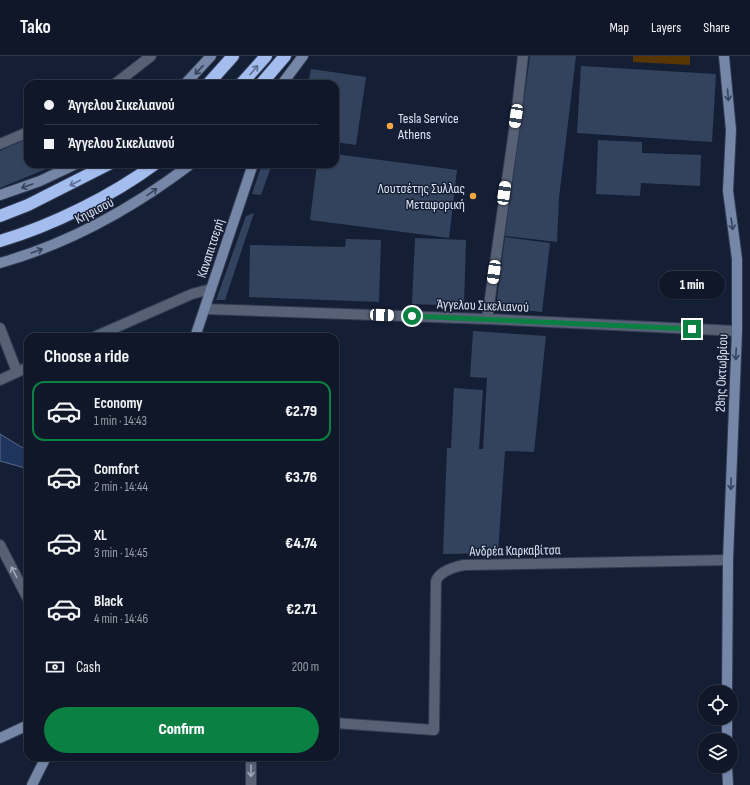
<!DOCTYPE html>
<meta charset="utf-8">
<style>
body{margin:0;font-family:"Sofia Sans Condensed",sans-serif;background:#182030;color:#f1f3f6;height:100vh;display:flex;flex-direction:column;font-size:15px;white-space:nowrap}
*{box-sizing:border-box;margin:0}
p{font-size:13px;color:#9b9fa8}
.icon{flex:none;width:22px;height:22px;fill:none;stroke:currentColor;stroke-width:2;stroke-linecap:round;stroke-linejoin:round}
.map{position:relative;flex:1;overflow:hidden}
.panel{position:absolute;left:24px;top:277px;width:315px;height:428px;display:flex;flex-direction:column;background:#0f1728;border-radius:12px;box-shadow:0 1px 3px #0004,0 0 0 1px #2f3645}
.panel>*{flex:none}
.guide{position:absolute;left:24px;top:24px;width:315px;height:88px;border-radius:12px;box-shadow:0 1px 3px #0004,0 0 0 1px #2f3645;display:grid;align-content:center;height:88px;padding:0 20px;background:#0f1728}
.controls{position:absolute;left:698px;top:629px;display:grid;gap:8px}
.controls a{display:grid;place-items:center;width:40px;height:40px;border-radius:50%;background:#0f1728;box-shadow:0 1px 3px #0004,0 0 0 1px #2f3645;font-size:20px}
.end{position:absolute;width:18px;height:18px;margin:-9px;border:5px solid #0b8043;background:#fff;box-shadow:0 0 0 2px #fff}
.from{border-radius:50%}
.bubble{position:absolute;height:28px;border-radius:14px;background:#0f1728;box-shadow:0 1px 3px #0004,0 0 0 1px #2f3645;font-size:13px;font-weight:800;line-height:28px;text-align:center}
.car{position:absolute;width:12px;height:24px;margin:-12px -6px;border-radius:5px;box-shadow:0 0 3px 1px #0007;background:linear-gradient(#fff 24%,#345 0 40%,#fff 0 76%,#345 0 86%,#fff 0)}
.guide b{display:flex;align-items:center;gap:14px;height:38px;font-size:15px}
.guide b+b{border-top:1px solid #2f3645}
.guide i{width:10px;height:10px;background:#f1f3f6}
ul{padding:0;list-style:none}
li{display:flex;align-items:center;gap:12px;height:60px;margin:0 8px 6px;padding:0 12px;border:2px solid transparent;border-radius:12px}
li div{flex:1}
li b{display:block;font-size:15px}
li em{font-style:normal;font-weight:800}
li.on{border-color:#0b8043}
li>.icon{width:36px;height:36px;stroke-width:1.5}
h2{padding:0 20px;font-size:18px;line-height:48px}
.pay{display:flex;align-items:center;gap:10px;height:44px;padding:0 20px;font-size:15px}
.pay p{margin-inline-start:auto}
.primary-button{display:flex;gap:8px;margin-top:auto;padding:8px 20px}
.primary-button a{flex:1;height:46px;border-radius:24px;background:#0b8043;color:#fff;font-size:16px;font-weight:800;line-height:46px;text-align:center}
header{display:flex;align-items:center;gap:24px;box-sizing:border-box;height:56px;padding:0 20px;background:#0f1728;border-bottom:1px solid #2f3645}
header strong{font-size:19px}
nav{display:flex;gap:22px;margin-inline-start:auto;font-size:14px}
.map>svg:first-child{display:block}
.green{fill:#33425d}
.water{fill:#20355e;stroke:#58698a}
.building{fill:#573603}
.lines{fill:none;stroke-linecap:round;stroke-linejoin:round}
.street-casing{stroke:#303a50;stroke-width:12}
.secondary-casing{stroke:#303a50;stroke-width:12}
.highway-casing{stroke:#303a50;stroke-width:14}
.street{stroke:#566175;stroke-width:10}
.secondary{stroke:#7586a6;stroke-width:10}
.highway{stroke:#a3bdef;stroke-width:12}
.oneway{stroke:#36435d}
.oneway2{stroke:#5c6e92}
.oneway3{stroke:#9ea8b9}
.route{stroke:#0b8043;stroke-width:5}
.poi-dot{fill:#f1a63f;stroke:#141f36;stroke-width:1.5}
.labels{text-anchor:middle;stroke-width:3;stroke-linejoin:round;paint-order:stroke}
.poi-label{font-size:14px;fill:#d9e2f1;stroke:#141f36;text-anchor:start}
.street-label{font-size:14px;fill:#d9e2f1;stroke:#141f36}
</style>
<header>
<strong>Tako</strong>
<nav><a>Map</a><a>Layers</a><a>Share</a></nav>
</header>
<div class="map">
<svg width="750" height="729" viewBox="0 0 750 729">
<rect width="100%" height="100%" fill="#141f36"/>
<g class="green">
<path d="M 530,0 L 576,0 L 559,142 L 557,186 L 505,180 Z"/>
<path d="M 581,10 L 716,18 L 712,86 L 577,77 Z"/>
<path d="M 311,13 L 366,21 L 356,89 L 335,86 L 335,28 L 308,28 Z"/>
<path d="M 28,82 L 28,108 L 43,108 L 46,113 L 0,132 L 0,95 Z"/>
<path d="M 598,84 L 642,86 L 642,97 L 701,99 L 700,130 L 641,127 L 640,140 L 596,138 Z"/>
<path d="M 335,98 L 457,114 L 449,182 L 310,164 L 317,108 L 335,108 Z"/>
<path d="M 262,108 L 272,108 L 261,139 L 252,138 Z"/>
<path d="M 254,157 L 225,244 L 216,244 L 246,160 Z"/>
<path d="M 505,181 L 550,187 L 542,256 L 496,251 Z"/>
<path d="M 415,182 L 466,184 L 464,250 L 412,248 Z"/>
<path d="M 346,183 L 381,184 L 379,246 L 249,241 L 250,189 L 345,191 Z"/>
<path d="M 473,275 L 546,280 L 534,396 L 505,395 L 498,497 L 443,498 L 447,392 L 451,392 L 454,332 L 483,334 L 479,393 L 483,393 L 487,322 L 470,321 Z"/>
</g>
<path class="water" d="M 0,378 L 28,395 L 28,418 L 25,412 L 0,405 Z"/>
<path class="building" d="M 633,0 L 690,0 L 690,9 L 633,6 Z"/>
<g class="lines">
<g class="street-casing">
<g id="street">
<path d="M 115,28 L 151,0"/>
<path d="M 0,88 L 28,76"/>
<path d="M 205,253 L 487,263 L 737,275"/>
<path d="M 487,263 L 516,61 L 523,0"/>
<path d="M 0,272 L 17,316"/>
<path d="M 94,281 L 192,238 L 211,233"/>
<path d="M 0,324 L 28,311"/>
<path d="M 0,489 L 28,543"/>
<path d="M 335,667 L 434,674 L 436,525 C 440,515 454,511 464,509 L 728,504"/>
<path d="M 251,729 L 251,701"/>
</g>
</g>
<g class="secondary-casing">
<g id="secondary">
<path d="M 724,0 L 731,74 L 728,135 L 737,203 L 737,275 L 728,504 L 727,636"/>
<path d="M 185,28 L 211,0"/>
<path d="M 282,28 L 303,0"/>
<path d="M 0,139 L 40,125 L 76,108"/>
<path d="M 0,207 C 71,187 133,152 191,108"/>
<path d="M 195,281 L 253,108"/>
<path d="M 0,682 L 28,669"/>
<path d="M 727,684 L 727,662"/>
<path d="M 727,710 L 728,729"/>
<path d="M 32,729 L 46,701"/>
</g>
</g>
<g class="highway-casing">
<g id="highway">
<path d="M 208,28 L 233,0"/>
<path d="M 241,28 L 266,0"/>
<path d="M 261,28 L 285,0"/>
<path d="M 0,160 L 28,149 L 109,108"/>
<path d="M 0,185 C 51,170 112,140 155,108"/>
</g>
</g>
<use href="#street" class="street"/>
<use href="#secondary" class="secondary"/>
<use href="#highway" class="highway"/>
</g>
<defs><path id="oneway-shaft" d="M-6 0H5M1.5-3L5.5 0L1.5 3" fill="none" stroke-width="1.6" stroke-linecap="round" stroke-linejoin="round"/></defs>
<g class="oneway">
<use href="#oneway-shaft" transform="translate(199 14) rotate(133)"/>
<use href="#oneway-shaft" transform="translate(728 39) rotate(85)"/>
<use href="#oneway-shaft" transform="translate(27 130) rotate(160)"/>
<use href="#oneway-shaft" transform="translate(152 136) rotate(-35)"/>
<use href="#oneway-shaft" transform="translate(732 168) rotate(81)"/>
<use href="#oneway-shaft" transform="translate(37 195) rotate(-20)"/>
<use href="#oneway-shaft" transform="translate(736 298) rotate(92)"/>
<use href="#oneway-shaft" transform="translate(731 428) rotate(92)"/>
</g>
<g class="oneway2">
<use href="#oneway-shaft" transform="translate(254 14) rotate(-49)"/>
<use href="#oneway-shaft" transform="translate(75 127) rotate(153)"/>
</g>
<g class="oneway3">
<use href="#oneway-shaft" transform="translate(14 516) rotate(-118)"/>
<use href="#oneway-shaft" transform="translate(251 715) rotate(90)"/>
</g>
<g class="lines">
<path class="route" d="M 412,260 L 692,273"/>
</g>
<g class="poi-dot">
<circle cx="390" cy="70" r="4"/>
<circle cx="473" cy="140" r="4"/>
</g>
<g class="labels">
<g class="poi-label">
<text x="398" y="67">Tesla Service<tspan x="398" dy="16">Athens</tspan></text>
<text x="465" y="137" text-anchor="end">Λουτσέτης Συλλας<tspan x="465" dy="16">Μεταφορική</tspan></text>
</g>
<g class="street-label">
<text transform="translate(94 154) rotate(-27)" y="5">Κηφισού</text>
<text transform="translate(210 192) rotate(-72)" y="5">Καναπιτσερή</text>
<text transform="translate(483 249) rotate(2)" y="5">Άγγελου Σικελιανού</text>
<text transform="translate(721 317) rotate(-88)" y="5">28ης Οκτωβρίου</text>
<text transform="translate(515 494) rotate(-1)" y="5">Ανδρέα Καρκαβίτσα</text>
</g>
</g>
</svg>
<div class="controls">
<a><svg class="icon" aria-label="locate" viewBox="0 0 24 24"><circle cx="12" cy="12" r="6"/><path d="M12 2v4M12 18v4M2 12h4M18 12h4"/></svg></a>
<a><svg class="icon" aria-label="layers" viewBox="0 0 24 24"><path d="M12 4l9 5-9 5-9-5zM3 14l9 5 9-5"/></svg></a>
</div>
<i class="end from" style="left:412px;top:260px"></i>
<i class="end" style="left:692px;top:273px"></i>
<div class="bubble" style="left:659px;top:215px;width:66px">1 min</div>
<i class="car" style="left:516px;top:60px;rotate:189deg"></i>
<i class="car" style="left:504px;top:137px;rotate:8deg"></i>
<i class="car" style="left:494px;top:216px;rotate:188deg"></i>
<i class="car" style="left:382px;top:259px;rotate:92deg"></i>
<div class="guide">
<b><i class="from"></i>Άγγελου Σικελιανού</b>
<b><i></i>Άγγελου Σικελιανού</b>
</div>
<section class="panel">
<h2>Choose a ride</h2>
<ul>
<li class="on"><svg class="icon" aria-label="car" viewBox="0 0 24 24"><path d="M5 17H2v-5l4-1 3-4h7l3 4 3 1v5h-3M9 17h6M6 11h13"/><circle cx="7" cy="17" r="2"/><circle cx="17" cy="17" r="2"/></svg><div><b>Economy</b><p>1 min · 14:43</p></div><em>€2.79</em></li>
<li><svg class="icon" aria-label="car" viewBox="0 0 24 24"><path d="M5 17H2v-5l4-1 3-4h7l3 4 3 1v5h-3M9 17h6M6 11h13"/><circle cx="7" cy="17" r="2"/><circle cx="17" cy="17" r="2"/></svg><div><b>Comfort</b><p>2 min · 14:44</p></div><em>€3.76</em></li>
<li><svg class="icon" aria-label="car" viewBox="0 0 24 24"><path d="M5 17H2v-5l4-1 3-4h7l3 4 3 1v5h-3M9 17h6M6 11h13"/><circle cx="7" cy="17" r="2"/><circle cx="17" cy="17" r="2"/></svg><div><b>XL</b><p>3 min · 14:45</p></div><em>€4.74</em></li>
<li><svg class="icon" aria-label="car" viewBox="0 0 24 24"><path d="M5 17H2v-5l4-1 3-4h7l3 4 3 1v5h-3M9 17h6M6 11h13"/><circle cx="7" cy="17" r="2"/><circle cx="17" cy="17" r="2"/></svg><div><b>Black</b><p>4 min · 14:46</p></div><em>€2.71</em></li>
</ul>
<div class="pay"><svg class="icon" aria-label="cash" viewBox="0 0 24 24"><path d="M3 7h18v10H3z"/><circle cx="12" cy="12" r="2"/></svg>Cash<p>200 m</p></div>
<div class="primary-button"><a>Confirm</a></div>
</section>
</div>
